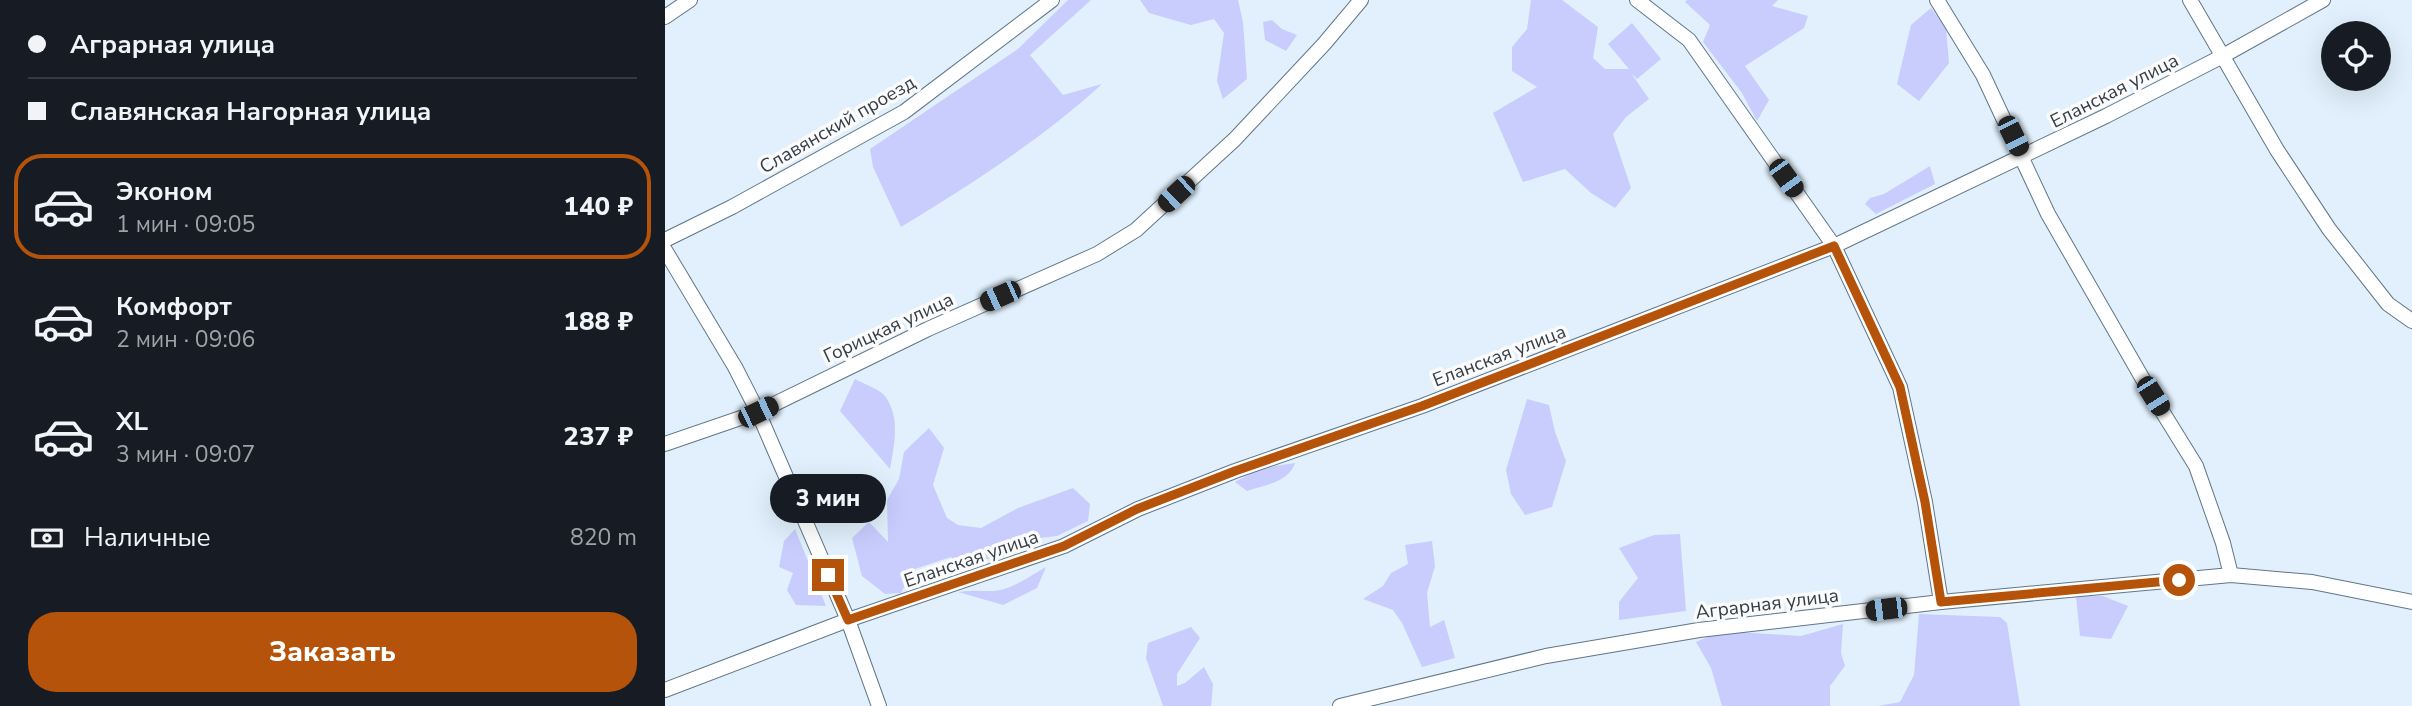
<!DOCTYPE html>
<html lang="ru">
<meta charset="utf-8">
<style>
body{margin:0;font-family:"Nunito Sans",sans-serif;background:#242831;color:#f1f3f6;height:100vh;display:flex;flex-direction:column;font-size:26px;white-space:nowrap}
*{box-sizing:border-box;margin:0}
p{font-size:23px;color:#9ea1a6}
.icon{flex:none;width:38px;height:38px;fill:none;stroke:currentColor;stroke-width:2;stroke-linecap:round;stroke-linejoin:round}
.map{position:relative;flex:1;overflow:hidden}
.panel{display:flex;flex-direction:column;background:#171b24;width:665px}
.panel>*{flex:none}
.banner{display:grid;align-content:center;height:154px;padding:0 28px;background:#171b24}
.buttons{position:absolute;left:1656px;top:21px;display:grid;gap:14px}
.buttons a{display:grid;place-items:center;width:70px;height:70px;border-radius:50%;background:#171b24;box-shadow:0 7px 28px #0002;font-size:35px}
.end{position:absolute;width:32px;height:32px;margin:-16px;border:9px solid #b45309;background:#fff;box-shadow:0 0 0 4px #fff}
.from{border-radius:50%}
.bubble{position:absolute;height:49px;border-radius:24px;background:#171b24;box-shadow:0 7px 28px #0002;font-size:23px;font-weight:800;line-height:49px;text-align:center}
.car{position:absolute;width:21px;height:42px;margin:-21px -10px;border-radius:9px;box-shadow:0 0 5px 2px #0007;background:linear-gradient(#222 24%,#8ab4d8 0 40%,#222 0 76%,#8ab4d8 0 86%,#222 0)}
.banner b{display:flex;align-items:center;gap:24px;height:66px;font-size:26px}
.banner b+b{border-top:2px solid #363941}
.banner i{width:18px;height:18px;background:#f1f3f6}
ul{padding:0;list-style:none}
li{display:flex;align-items:center;gap:21px;height:105px;margin:0 14px 10px;padding:0 14px;border:4px solid transparent;border-radius:28px}
li div{flex:1}
li b{display:block;font-size:26px}
li em{font-style:normal;font-weight:800}
li.current{border-color:#b45309}
li>.icon{width:63px;height:63px;stroke-width:1.5}
.pay{display:flex;align-items:center;gap:18px;height:77px;padding:0 28px;font-size:26px}
.pay p{margin-inline-start:auto}
.primary-button{display:flex;gap:14px;margin-top:auto;padding:14px 28px}
.primary-button a{flex:1;height:80px;border-radius:28px;background:#b45309;color:#fff;font-size:28px;font-weight:800;line-height:80px;text-align:center}
main{display:flex;flex:1;min-height:0}
.map>svg:first-child{display:block}
.green{fill:#c8cdfe}
.lines{fill:none;stroke-linecap:round;stroke-linejoin:round}
.minor-casing{stroke:#607687;stroke-width:16}
.minor{stroke:#fff;stroke-width:14}
.route{stroke:#b45309;stroke-width:9}
.labels{text-anchor:middle;stroke-width:7;stroke-linejoin:round;paint-order:stroke}
.street-label{font-size:19px;fill:#353e46;stroke:#fbfbfb}
</style>
<main>
<section class="panel">
<div class="banner">
<b><i class="from"></i>Аграрная улица</b>
<b><i></i>Славянская Нагорная улица</b>
</div>
<ul>
<li class="current"><svg class="icon" aria-label="car" viewBox="0 0 24 24"><path d="M5 17H2v-5l4-1 3-4h7l3 4 3 1v5h-3M9 17h6M6 11h13"/><circle cx="7" cy="17" r="2"/><circle cx="17" cy="17" r="2"/></svg><div><b>Эконом</b><p>1 мин · 09:05</p></div><em>140 ₽</em></li>
<li><svg class="icon" aria-label="car" viewBox="0 0 24 24"><path d="M5 17H2v-5l4-1 3-4h7l3 4 3 1v5h-3M9 17h6M6 11h13"/><circle cx="7" cy="17" r="2"/><circle cx="17" cy="17" r="2"/></svg><div><b>Комфорт</b><p>2 мин · 09:06</p></div><em>188 ₽</em></li>
<li><svg class="icon" aria-label="car" viewBox="0 0 24 24"><path d="M5 17H2v-5l4-1 3-4h7l3 4 3 1v5h-3M9 17h6M6 11h13"/><circle cx="7" cy="17" r="2"/><circle cx="17" cy="17" r="2"/></svg><div><b>XL</b><p>3 мин · 09:07</p></div><em>237 ₽</em></li>
</ul>
<div class="pay"><svg class="icon" aria-label="cash" viewBox="0 0 24 24"><path d="M3 7h18v10H3z"/><circle cx="12" cy="12" r="2"/></svg>Наличные<p>820 m</p></div>
<div class="primary-button"><a>Заказать</a></div>
</section>
<div class="map">
<svg width="1747" height="706" viewBox="0 0 1747 706">
<rect width="100%" height="100%" fill="#e1f0fc"/>
<g class="green">
<path d="M 403,0 L 426,0 L 365,55 L 398,95 L 437,84 C 376,140 306,184 236,227 L 208,167 L 205,149 L 353,49 Z"/>
<path d="M 475,0 L 573,0 L 578,22 L 582,79 L 558,99 L 552,81 L 559,33 L 549,19 L 526,25 L 484,13 Z"/>
<path d="M 866,0 L 897,0 L 933,27 L 928,58 L 940,69 L 964,69 L 943,44 L 967,23 L 996,59 L 972,79 L 966,73 L 984,99 L 961,117 L 948,134 L 966,188 L 950,208 L 926,193 L 900,169 L 858,182 L 828,113 L 872,87 L 847,71 L 847,47 L 862,29 Z"/>
<path d="M 1022,0 L 1113,0 L 1107,6 L 1143,16 L 1139,28 L 1080,66 L 1104,100 L 1092,121 L 1077,93 L 1038,42 L 1045,25 L 1020,2 Z"/>
<path d="M 1266,8 L 1281,28 L 1284,63 L 1254,101 L 1232,84 L 1246,25 Z"/>
<path d="M 607,20 L 617,29 L 632,35 L 621,51 L 600,40 L 598,22 Z"/>
<path d="M 1265,166 L 1270,184 L 1211,214 L 1200,204 L 1205,198 L 1219,194 Z"/>
<path d="M 190,379 C 199,384 214,389 220,396 C 236,418 229,446 225,469 L 175,411 Z"/>
<path d="M 862,399 L 884,405 L 890,432 L 901,461 L 887,507 L 860,515 L 846,494 L 841,470 Z"/>
<path d="M 264,428 L 279,448 L 268,485 L 282,518 L 293,525 L 316,528 L 353,508 L 408,488 L 425,504 L 423,521 L 392,536 L 366,539 L 299,570 L 286,557 L 247,570 L 236,593 L 220,594 L 197,576 L 187,538 L 204,522 L 223,542 L 222,500 L 234,479 L 239,452 Z"/>
<path d="M 630,463 C 624,482 600,485 582,491 L 570,482 L 596,468 Z"/>
<path d="M 130,529 L 161,606 L 131,605 L 122,590 L 128,573 L 114,567 L 119,541 Z"/>
<path d="M 1015,534 L 1021,611 L 954,620 L 954,602 L 973,578 L 954,548 L 989,535 Z"/>
<path d="M 767,541 L 770,566 L 762,593 L 765,627 L 779,620 L 790,658 L 757,667 L 737,623 L 728,610 L 698,599 L 718,586 L 726,573 L 743,564 L 740,545 Z"/>
<path d="M 381,567 L 372,588 L 338,605 L 293,592 C 305,590 316,591 328,591 C 346,590 367,575 381,567 Z"/>
<path d="M 1411,596 L 1438,596 L 1463,606 L 1446,639 L 1415,636 Z"/>
<path d="M 1254,614 L 1335,617 L 1342,623 L 1355,706 L 1213,706 L 1235,702 L 1249,675 Z"/>
<path d="M 1178,624 L 1176,653 L 1180,666 L 1165,686 L 1165,706 L 1057,706 L 1046,668 L 1031,642 L 1056,631 L 1136,636 Z"/>
<path d="M 526,627 L 535,638 L 512,674 L 512,686 L 520,683 L 539,667 L 548,684 L 546,706 L 498,706 L 481,658 L 483,643 Z"/>
</g>
<g class="lines">
<g class="minor-casing">
<g id="minor">
<path d="M 972,0 L 1024,40 L 1169,246 L 1235,387 L 1260,502 L 1276,602"/>
<path d="M 1272,0 L 1318,75 L 1383,214 L 1487,395 L 1531,466 L 1558,543 L 1566,575"/>
<path d="M 1525,0 L 1612,150 L 1664,229 L 1723,304 L 1747,321"/>
<path d="M 0,17 L 25,0"/>
<path d="M 0,240 L 67,207 L 239,112 L 387,0"/>
<path d="M 0,250 L 70,367 L 93,412 L 183,620 L 214,706"/>
<path d="M 0,444 L 93,412 L 263,329 L 432,254 L 471,230 L 570,139 L 659,44 L 696,0"/>
<path d="M 0,690 L 183,620 L 399,546 L 473,509 L 570,471 L 757,406 L 1169,246 L 1441,116 L 1556,57 L 1658,0"/>
<path d="M 675,706 L 881,656 L 1034,630 L 1276,602 L 1566,575 L 1647,582 L 1747,602"/>
</g>
</g>
<use href="#minor" class="minor"/>
</g>
<g class="lines">
<path class="route" d="M 163,575 L 183,620 L 399,546 L 472,509 L 570,471 L 757,406 L 1169,246 L 1235,387 L 1260,502 L 1276,602 L 1514,580"/>
</g>
<g class="labels">
<g class="street-label">
<text transform="translate(1449 90) rotate(-27)" y="7">Еланская улица</text>
<text transform="translate(172 124) rotate(-30)" y="7">Славянский проезд</text>
<text transform="translate(223 327) rotate(-25)" y="7">Горицкая улица</text>
<text transform="translate(834 355) rotate(-21)" y="7">Еланская улица</text>
<text transform="translate(306 558) rotate(-19)" y="7">Еланская улица</text>
<text transform="translate(1102 603) rotate(-7)" y="7">Аграрная улица</text>
</g>
</g>
</svg>
<div class="buttons">
<a><svg class="icon" aria-label="locate" viewBox="0 0 24 24"><circle cx="12" cy="12" r="6"/><path d="M12 2v4M12 18v4M2 12h4M18 12h4"/></svg></a>
</div>
<i class="end from" style="left:1514px;top:580px"></i>
<i class="end" style="left:163px;top:575px"></i>
<div class="bubble" style="left:105px;top:474px;width:116px">3 мин</div>
<i class="car" style="left:1348px;top:136px;rotate:154deg"></i>
<i class="car" style="left:1121px;top:178px;rotate:144deg"></i>
<i class="car" style="left:511px;top:194px;rotate:227deg"></i>
<i class="car" style="left:335px;top:296px;rotate:246deg"></i>
<i class="car" style="left:1488px;top:396px;rotate:148deg"></i>
<i class="car" style="left:93px;top:412px;rotate:64deg"></i>
<i class="car" style="left:1221px;top:609px;rotate:263deg"></i>
</div>
</main>
